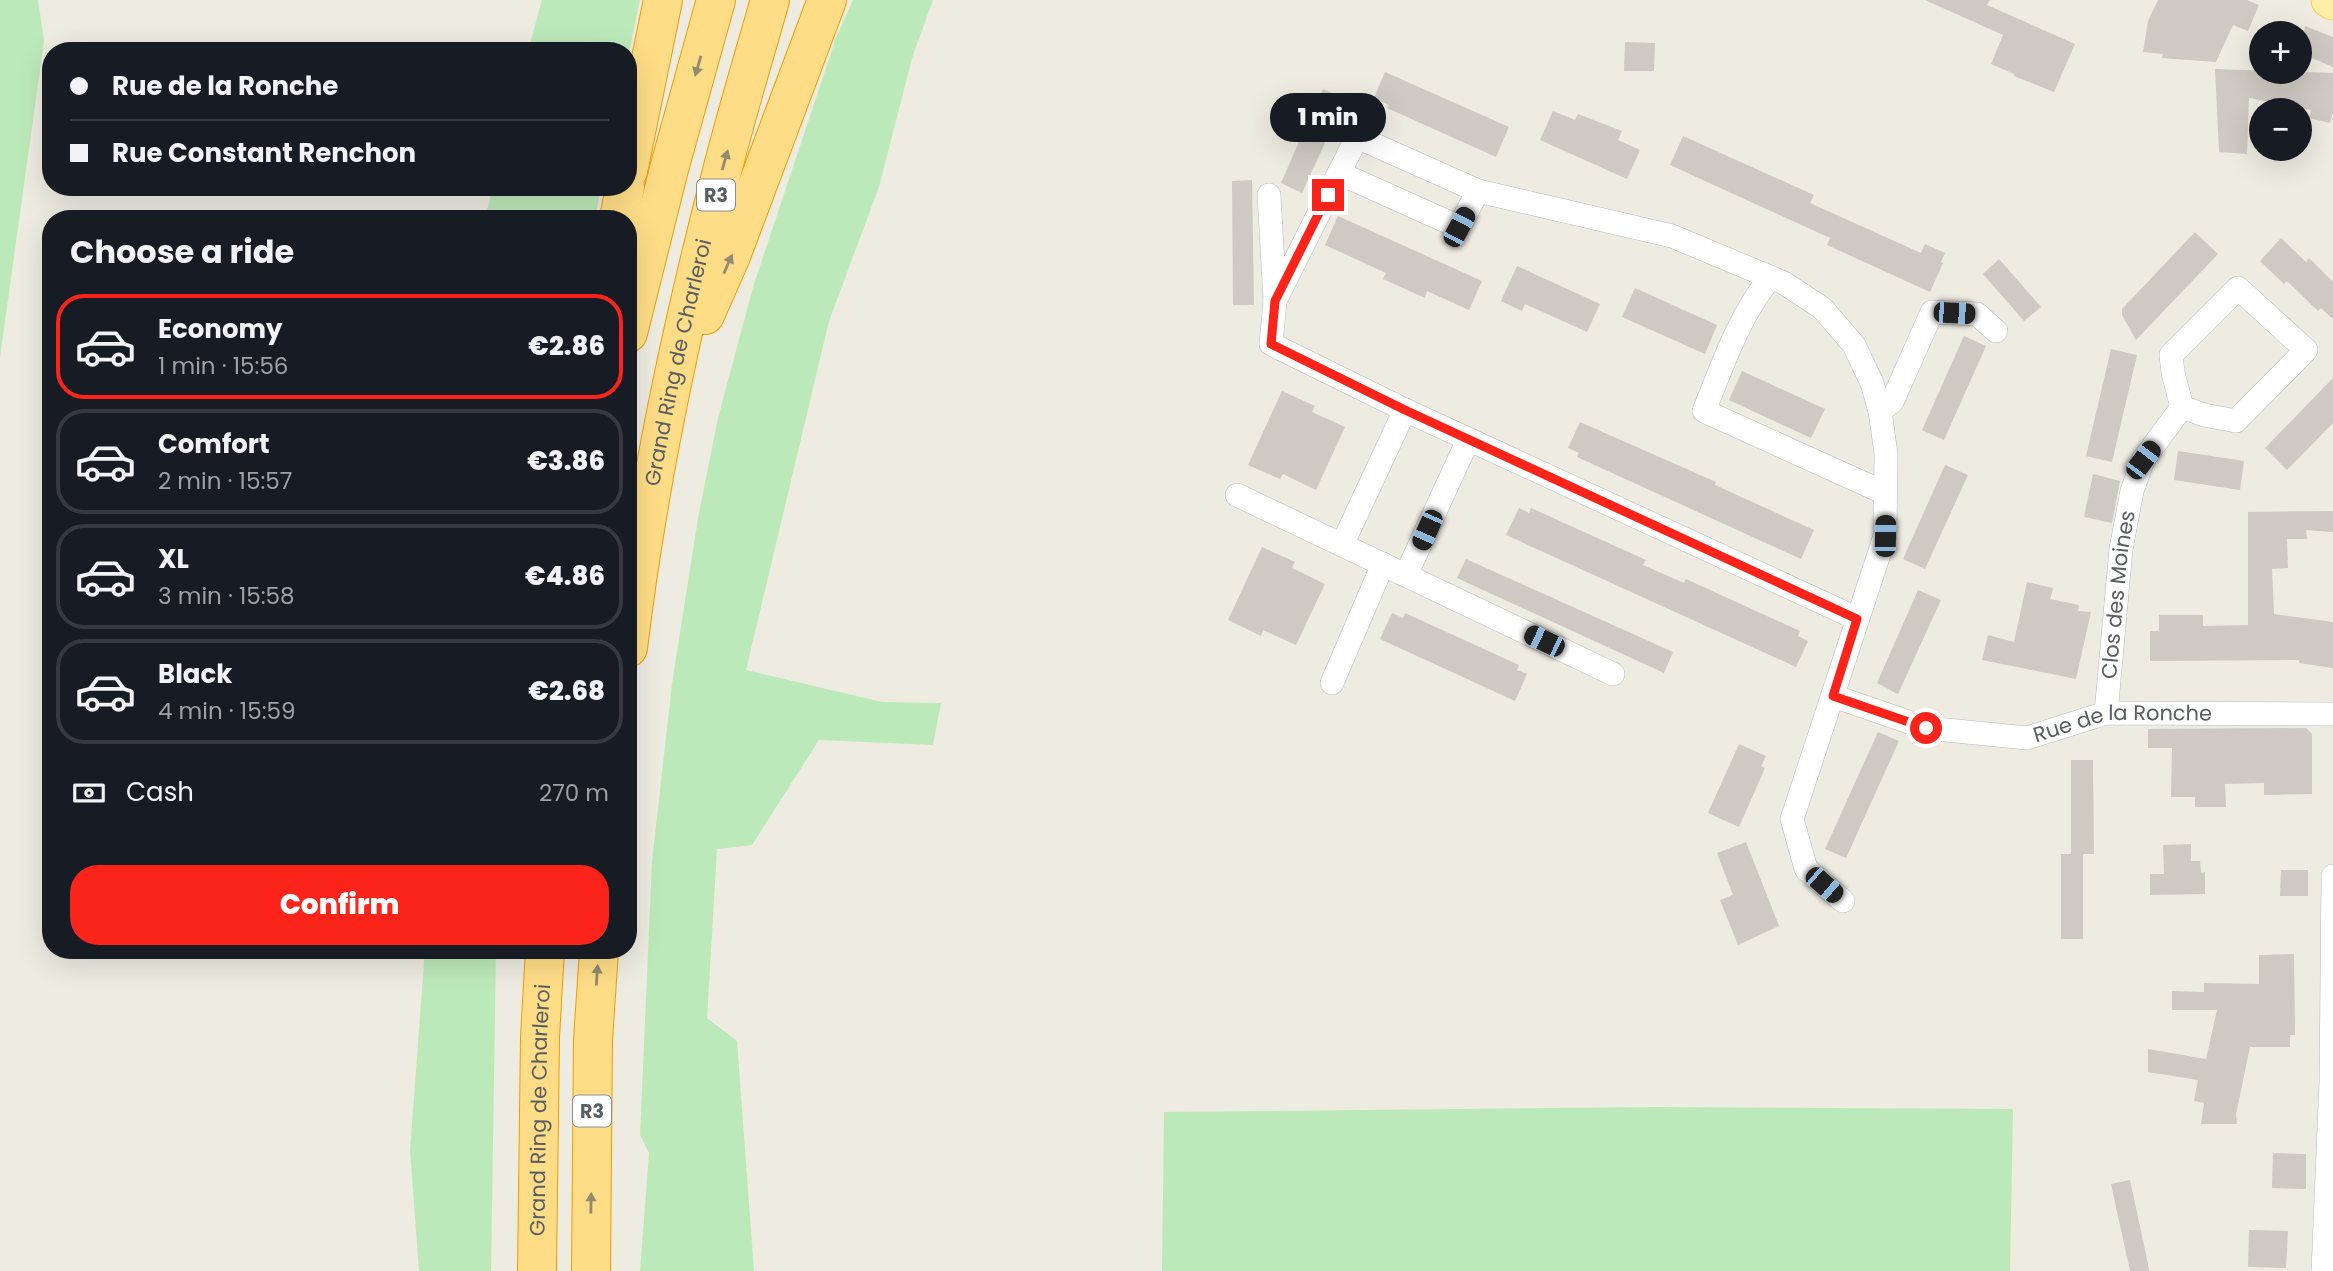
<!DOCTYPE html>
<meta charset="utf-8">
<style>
body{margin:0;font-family:Poppins,sans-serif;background:#242831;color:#f1f3f6;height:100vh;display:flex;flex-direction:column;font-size:26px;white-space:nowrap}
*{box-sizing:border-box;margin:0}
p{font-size:23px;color:#9ea1a6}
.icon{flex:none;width:38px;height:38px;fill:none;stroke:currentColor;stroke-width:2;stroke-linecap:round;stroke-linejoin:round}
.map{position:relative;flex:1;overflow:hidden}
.sheet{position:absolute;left:42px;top:210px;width:595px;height:749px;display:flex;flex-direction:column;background:#171b24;border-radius:28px;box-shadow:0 7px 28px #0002}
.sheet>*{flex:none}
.guide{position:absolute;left:42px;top:42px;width:595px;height:154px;border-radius:28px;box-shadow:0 7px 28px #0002;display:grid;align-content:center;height:154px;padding:0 28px;background:#171b24}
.tools{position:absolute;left:2249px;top:21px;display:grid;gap:14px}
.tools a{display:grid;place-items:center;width:63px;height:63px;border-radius:50%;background:#171b24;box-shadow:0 7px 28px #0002;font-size:35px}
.end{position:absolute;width:32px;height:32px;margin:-16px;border:9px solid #fb241a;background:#fff;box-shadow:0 0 0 4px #fff}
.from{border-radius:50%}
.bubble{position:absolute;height:49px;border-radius:24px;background:#171b24;box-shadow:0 7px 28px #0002;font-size:23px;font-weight:800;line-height:49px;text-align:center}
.car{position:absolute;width:21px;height:42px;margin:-21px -10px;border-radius:9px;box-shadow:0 0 5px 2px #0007;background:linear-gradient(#222 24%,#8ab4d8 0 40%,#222 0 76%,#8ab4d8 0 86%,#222 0)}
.guide b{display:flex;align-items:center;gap:24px;height:66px;font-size:26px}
.guide b+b{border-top:2px solid #363941}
.guide i{width:18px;height:18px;background:#f1f3f6}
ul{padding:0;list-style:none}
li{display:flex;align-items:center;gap:21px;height:105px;margin:0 14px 10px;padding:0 14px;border:4px solid #363941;border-radius:28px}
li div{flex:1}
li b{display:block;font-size:26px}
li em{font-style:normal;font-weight:800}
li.selected{border-color:#fb241a}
li>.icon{width:63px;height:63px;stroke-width:1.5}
h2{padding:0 28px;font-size:32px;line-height:84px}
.pay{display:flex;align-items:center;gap:18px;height:77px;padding:0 28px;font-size:26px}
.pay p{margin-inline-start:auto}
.action{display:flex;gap:14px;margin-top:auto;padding:14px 28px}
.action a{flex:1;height:80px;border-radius:28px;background:#fb241a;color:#fff;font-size:28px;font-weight:800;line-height:80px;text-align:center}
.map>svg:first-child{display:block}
.green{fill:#bce9ba}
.building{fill:#cec9c2}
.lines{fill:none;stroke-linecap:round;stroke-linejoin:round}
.minor-casing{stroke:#b6babf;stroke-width:24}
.primary-casing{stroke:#ffc649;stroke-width:37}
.motorway-casing{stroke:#ef9d00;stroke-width:40}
.minor{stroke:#fff;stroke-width:23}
.primary{stroke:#ffeea5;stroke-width:35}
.motorway{stroke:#ffdd87;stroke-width:38}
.oneway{fill:#938a70}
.route{stroke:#fb241a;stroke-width:9}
.labels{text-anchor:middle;stroke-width:5;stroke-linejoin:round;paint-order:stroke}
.shield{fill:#fff;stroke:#8b8e92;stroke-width:2}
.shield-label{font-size:19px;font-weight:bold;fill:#595e64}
.street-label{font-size:21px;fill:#595e64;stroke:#fff}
</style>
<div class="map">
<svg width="2333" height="1271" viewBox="0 0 2333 1271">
<rect width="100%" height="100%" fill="#eeebe1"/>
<g class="green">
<path d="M 0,0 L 38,0 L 44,41 L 0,357 Z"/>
<path d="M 542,0 L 640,0 L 628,58 L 628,51 L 528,51 Z"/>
<path d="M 853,0 L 933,0 L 912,58 L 879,187 L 829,321 L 746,670 L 882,702 L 941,703 L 933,745 L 819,740 L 752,845 L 717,849 L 707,1018 L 737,1041 L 754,1271 L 640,1271 L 649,1153 L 640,1135 L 652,862 L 672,684 L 698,518 L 718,418 L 753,287 L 836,38 Z"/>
<path d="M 493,187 L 601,187 L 595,219 L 485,219 Z"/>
<path d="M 425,950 L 496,950 L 491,1271 L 419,1271 L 410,1150 Z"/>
<path d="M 1657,1107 L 2013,1109 L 2010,1271 L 1162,1271 L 1164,1112 Z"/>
</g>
<g class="building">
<path d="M 1925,0 L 1990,0 L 1987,5 L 2075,44 L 2054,92 L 2014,76 L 2014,74 L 1991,64 L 2003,35 Z"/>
<path d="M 2158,0 L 2247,0 L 2259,5 L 2248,31 L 2233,25 L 2216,62 L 2162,58 L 2163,54 L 2143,52 L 2148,21 Z"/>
<path d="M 2305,26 L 2333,37 L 2333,67 L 2300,53 Z"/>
<path d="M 1625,42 L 1655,43 L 1654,71 L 1624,71 Z"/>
<path d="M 2215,69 L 2333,73 L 2333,112 L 2330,123 L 2309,118 L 2311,110 L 2249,98 L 2247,154 L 2219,152 Z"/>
<path d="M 1385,72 L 1509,127 L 1496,157 L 1387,108 L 1389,105 L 1374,98 Z"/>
<path d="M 1323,89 L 1345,99 L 1302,193 L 1281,183 L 1301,137 L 1294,131 L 1304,110 L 1313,113 Z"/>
<path d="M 1553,111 L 1575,120 L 1578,114 L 1622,131 L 1618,140 L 1640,150 L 1627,179 L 1540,140 Z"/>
<path d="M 1683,136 L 1814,195 L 1810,203 L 1921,253 L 1925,244 L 1945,253 L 1941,262 L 1943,263 L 1930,292 L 1827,245 L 1830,238 L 1670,165 Z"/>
<path d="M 1252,180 L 1254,305 L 1233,305 L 1232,181 Z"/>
<path d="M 1338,216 L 1482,281 L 1469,310 L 1427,291 L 1425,298 L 1383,279 L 1386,273 L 1325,245 Z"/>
<path d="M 2195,232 L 2218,254 L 2136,340 L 2122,315 L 2122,309 Z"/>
<path d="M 2281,238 L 2306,262 L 2309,258 L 2333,282 L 2333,319 L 2321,308 L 2318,311 L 2287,281 L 2284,284 L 2260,261 Z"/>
<path d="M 1999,259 L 2041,307 L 2024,321 L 1983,274 Z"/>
<path d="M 1517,266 L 1600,304 L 1587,332 L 1525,304 L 1522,311 L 1501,301 Z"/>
<path d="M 1635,288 L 1717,325 L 1705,354 L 1622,317 Z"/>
<path d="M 1964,336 L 1986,346 L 1944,440 L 1922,430 Z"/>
<path d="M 2111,349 L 2137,355 L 2112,462 L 2086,456 Z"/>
<path d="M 1742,371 L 1825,409 L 1811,438 L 1729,400 Z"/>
<path d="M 2333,378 L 2333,423 L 2287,470 L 2265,448 Z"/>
<path d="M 1282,391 L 1315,406 L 1312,412 L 1345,427 L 1316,490 L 1283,474 L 1280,479 L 1248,465 Z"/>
<path d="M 1580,422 L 1716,482 L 1715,485 L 1814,530 L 1801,559 L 1577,457 L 1579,453 L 1568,448 Z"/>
<path d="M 2178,451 L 2244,461 L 2240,490 L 2174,480 Z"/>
<path d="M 1945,465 L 1968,475 L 1925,569 L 1903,559 Z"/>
<path d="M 2093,474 L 2120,481 L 2112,523 L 2084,517 Z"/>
<path d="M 1519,508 L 1529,513 L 1531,508 L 1646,560 L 1643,565 L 1684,583 L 1686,579 L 1800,631 L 1798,636 L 1808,641 L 1796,667 L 1506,535 Z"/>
<path d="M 2333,511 L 2333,532 L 2306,530 L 2307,539 L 2287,539 L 2288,568 L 2272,569 L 2274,614 L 2333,622 L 2333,668 L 2299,663 L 2299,660 L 2150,661 L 2150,631 L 2159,631 L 2159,615 L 2203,615 L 2203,626 L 2248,625 L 2248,512 Z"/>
<path d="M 1262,547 L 1295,562 L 1292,568 L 1325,584 L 1296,645 L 1263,630 L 1261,636 L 1228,620 Z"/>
<path d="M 1466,559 L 1673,652 L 1664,673 L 1457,578 Z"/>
<path d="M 2027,582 L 2053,588 L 2050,599 L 2079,605 L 2078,611 L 2091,612 L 2076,679 L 1982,660 L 1988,635 L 2014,642 Z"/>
<path d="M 1918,590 L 1941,600 L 1898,694 L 1877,683 Z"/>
<path d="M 1392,613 L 1403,618 L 1405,613 L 1519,665 L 1517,670 L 1527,674 L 1515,701 L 1380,639 Z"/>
<path d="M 2306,728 L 2312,734 L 2312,794 L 2264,795 L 2264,783 L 2225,784 L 2226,807 L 2195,807 L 2195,797 L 2171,797 L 2172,748 L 2148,748 L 2148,729 Z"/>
<path d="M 1878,732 L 1899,741 L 1846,858 L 1825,849 Z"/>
<path d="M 1739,744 L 1766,756 L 1761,766 L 1765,768 L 1739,827 L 1708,813 Z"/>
<path d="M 2071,760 L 2093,760 L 2094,854 L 2071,854 Z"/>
<path d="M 1746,842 L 1779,926 L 1738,945 L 1720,900 L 1733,895 L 1717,853 Z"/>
<path d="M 2191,844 L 2191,861 L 2200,861 L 2201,873 L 2205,872 L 2205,894 L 2150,895 L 2150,874 L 2164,874 L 2163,845 Z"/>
<rect x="2061" y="854" width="22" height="85"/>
<path d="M 2281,870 L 2308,870 L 2308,896 L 2280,896 Z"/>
<path d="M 2294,954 L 2295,1035 L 2290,1035 L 2290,1047 L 2250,1047 L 2236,1114 L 2237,1124 L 2201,1124 L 2204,1103 L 2194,1101 L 2198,1080 L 2148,1072 L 2148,1049 L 2206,1059 L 2217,1010 L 2172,1010 L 2172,991 L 2204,992 L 2204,983 L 2259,984 L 2259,955 Z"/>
<path d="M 2273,1153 L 2306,1154 L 2306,1189 L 2272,1188 Z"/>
<path d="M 2130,1180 L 2148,1264 L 2149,1271 L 2130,1271 L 2111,1184 Z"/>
<path d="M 2249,1230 L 2288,1231 L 2286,1268 L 2248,1267 Z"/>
</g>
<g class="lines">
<g class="minor-casing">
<g id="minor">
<path d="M 1339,173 L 1459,227 L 1478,191"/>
<path d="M 1269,195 L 1275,300"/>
<path d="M 1770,278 C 1738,318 1723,364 1704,411 L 1885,493"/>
<path d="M 1880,411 L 1892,402 L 1932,312 L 1977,314 L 1996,331"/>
<path d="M 1237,495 L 1613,674"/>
<path d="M 1342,545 L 1405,410"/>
<path d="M 1406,575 L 1468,440"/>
<path d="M 1332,683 L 1383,564"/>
<path id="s1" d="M 1833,696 L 1926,728 L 2027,738 L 2106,713 L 2333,714"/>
<path id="s2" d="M 2106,713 L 2121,549 L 2132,491 L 2143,460 L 2182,407 L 2173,373 L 2171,355 L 2238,288 L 2306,350 L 2236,421 L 2204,415 L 2182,407"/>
<path d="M 1843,901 L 1806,869 L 1792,819 L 1885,536 L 1886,454 L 1880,411 L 1872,383 L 1854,345 L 1822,308 L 1784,283 L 1672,236 L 1478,191 L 1357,137 L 1275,301 L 1271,344 L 1405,410 L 1858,619"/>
<path d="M 2323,1271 L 2331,1081 L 2333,876"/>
</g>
</g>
<g class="primary-casing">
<path id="primary" d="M 2329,0 L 2333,2"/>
</g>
<g class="motorway-casing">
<g id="motorway">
<path d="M 628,171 L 663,0"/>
<path d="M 619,219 L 625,187"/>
<path d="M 705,315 L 731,256 L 827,0"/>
<path d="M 628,333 L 669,169 L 716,0"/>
<path id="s3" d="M 628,648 C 647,490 680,333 720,179 C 735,119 753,60 770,0"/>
<path id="s4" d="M 537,1271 L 540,1037 L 545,950"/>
<path d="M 591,1271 L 593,1040 L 599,950"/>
</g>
</g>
<use href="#minor" class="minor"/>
<use href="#primary" class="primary"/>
<use href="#motorway" class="motorway"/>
</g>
<defs><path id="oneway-solid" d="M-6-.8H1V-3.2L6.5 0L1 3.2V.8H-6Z" transform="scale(1.75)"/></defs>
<g class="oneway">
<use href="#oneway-solid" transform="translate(698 66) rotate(106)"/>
<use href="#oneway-solid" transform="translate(725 160) rotate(-74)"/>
<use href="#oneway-solid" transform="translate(728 264) rotate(-66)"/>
<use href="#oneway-solid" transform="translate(597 975) rotate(-86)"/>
<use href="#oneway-solid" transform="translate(591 1203) rotate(-89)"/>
</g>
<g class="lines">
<path class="route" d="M 1328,195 L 1275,301 L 1271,344 L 1405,410 L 1857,619 L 1833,696 L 1926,728"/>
</g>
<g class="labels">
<g class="shield">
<rect x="697" y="179.5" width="38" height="31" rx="5"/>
<rect x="573" y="1095.5" width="38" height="31" rx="5"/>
</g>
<g class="shield-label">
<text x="716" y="202">R3</text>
<text x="592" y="1118">R3</text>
</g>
<g class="street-label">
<text dy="7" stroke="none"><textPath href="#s3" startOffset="290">Grand Ring de Charleroi</textPath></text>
<text dy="7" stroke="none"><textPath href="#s2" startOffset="119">Clos des Moines</textPath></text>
<text dy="7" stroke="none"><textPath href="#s1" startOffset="298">Rue de la Ronche</textPath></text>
<text dy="7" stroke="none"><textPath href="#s4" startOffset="161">Grand Ring de Charleroi</textPath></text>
</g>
</g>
</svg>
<div class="tools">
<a>+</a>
<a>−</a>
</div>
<i class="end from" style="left:1926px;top:728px"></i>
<i class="end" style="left:1328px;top:195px"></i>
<div class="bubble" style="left:1270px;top:93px;width:116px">1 min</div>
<i class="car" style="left:1459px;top:227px;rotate:28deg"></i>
<i class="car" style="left:1954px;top:313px;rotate:93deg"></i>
<i class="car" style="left:2143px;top:460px;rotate:37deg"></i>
<i class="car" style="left:1427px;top:530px;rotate:204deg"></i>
<i class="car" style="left:1885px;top:536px;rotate:1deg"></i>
<i class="car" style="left:1544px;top:641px;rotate:296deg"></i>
<i class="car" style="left:1824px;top:885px;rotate:131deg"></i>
<div class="guide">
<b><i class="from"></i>Rue de la Ronche</b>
<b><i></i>Rue Constant Renchon</b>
</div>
<section class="sheet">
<h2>Choose a ride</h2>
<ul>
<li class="selected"><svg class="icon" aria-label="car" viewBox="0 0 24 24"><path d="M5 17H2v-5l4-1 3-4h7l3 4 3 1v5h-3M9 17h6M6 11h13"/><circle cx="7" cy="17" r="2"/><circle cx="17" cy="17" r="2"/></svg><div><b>Economy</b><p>1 min · 15:56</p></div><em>€2.86</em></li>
<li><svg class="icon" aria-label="car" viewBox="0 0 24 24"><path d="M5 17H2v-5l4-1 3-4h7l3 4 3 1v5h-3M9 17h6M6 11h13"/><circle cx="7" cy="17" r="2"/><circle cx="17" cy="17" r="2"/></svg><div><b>Comfort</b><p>2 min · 15:57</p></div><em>€3.86</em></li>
<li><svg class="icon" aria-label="car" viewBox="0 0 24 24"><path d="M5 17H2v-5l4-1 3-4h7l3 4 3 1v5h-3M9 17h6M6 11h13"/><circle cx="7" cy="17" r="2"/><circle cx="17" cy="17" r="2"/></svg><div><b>XL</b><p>3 min · 15:58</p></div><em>€4.86</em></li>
<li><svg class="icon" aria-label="car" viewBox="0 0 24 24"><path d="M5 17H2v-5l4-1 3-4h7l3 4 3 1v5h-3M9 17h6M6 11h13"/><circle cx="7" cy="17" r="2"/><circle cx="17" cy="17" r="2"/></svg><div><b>Black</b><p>4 min · 15:59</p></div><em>€2.68</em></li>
</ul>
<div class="pay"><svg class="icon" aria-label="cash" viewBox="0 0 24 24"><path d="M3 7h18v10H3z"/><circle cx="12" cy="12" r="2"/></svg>Cash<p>270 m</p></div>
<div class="action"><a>Confirm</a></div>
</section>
</div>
